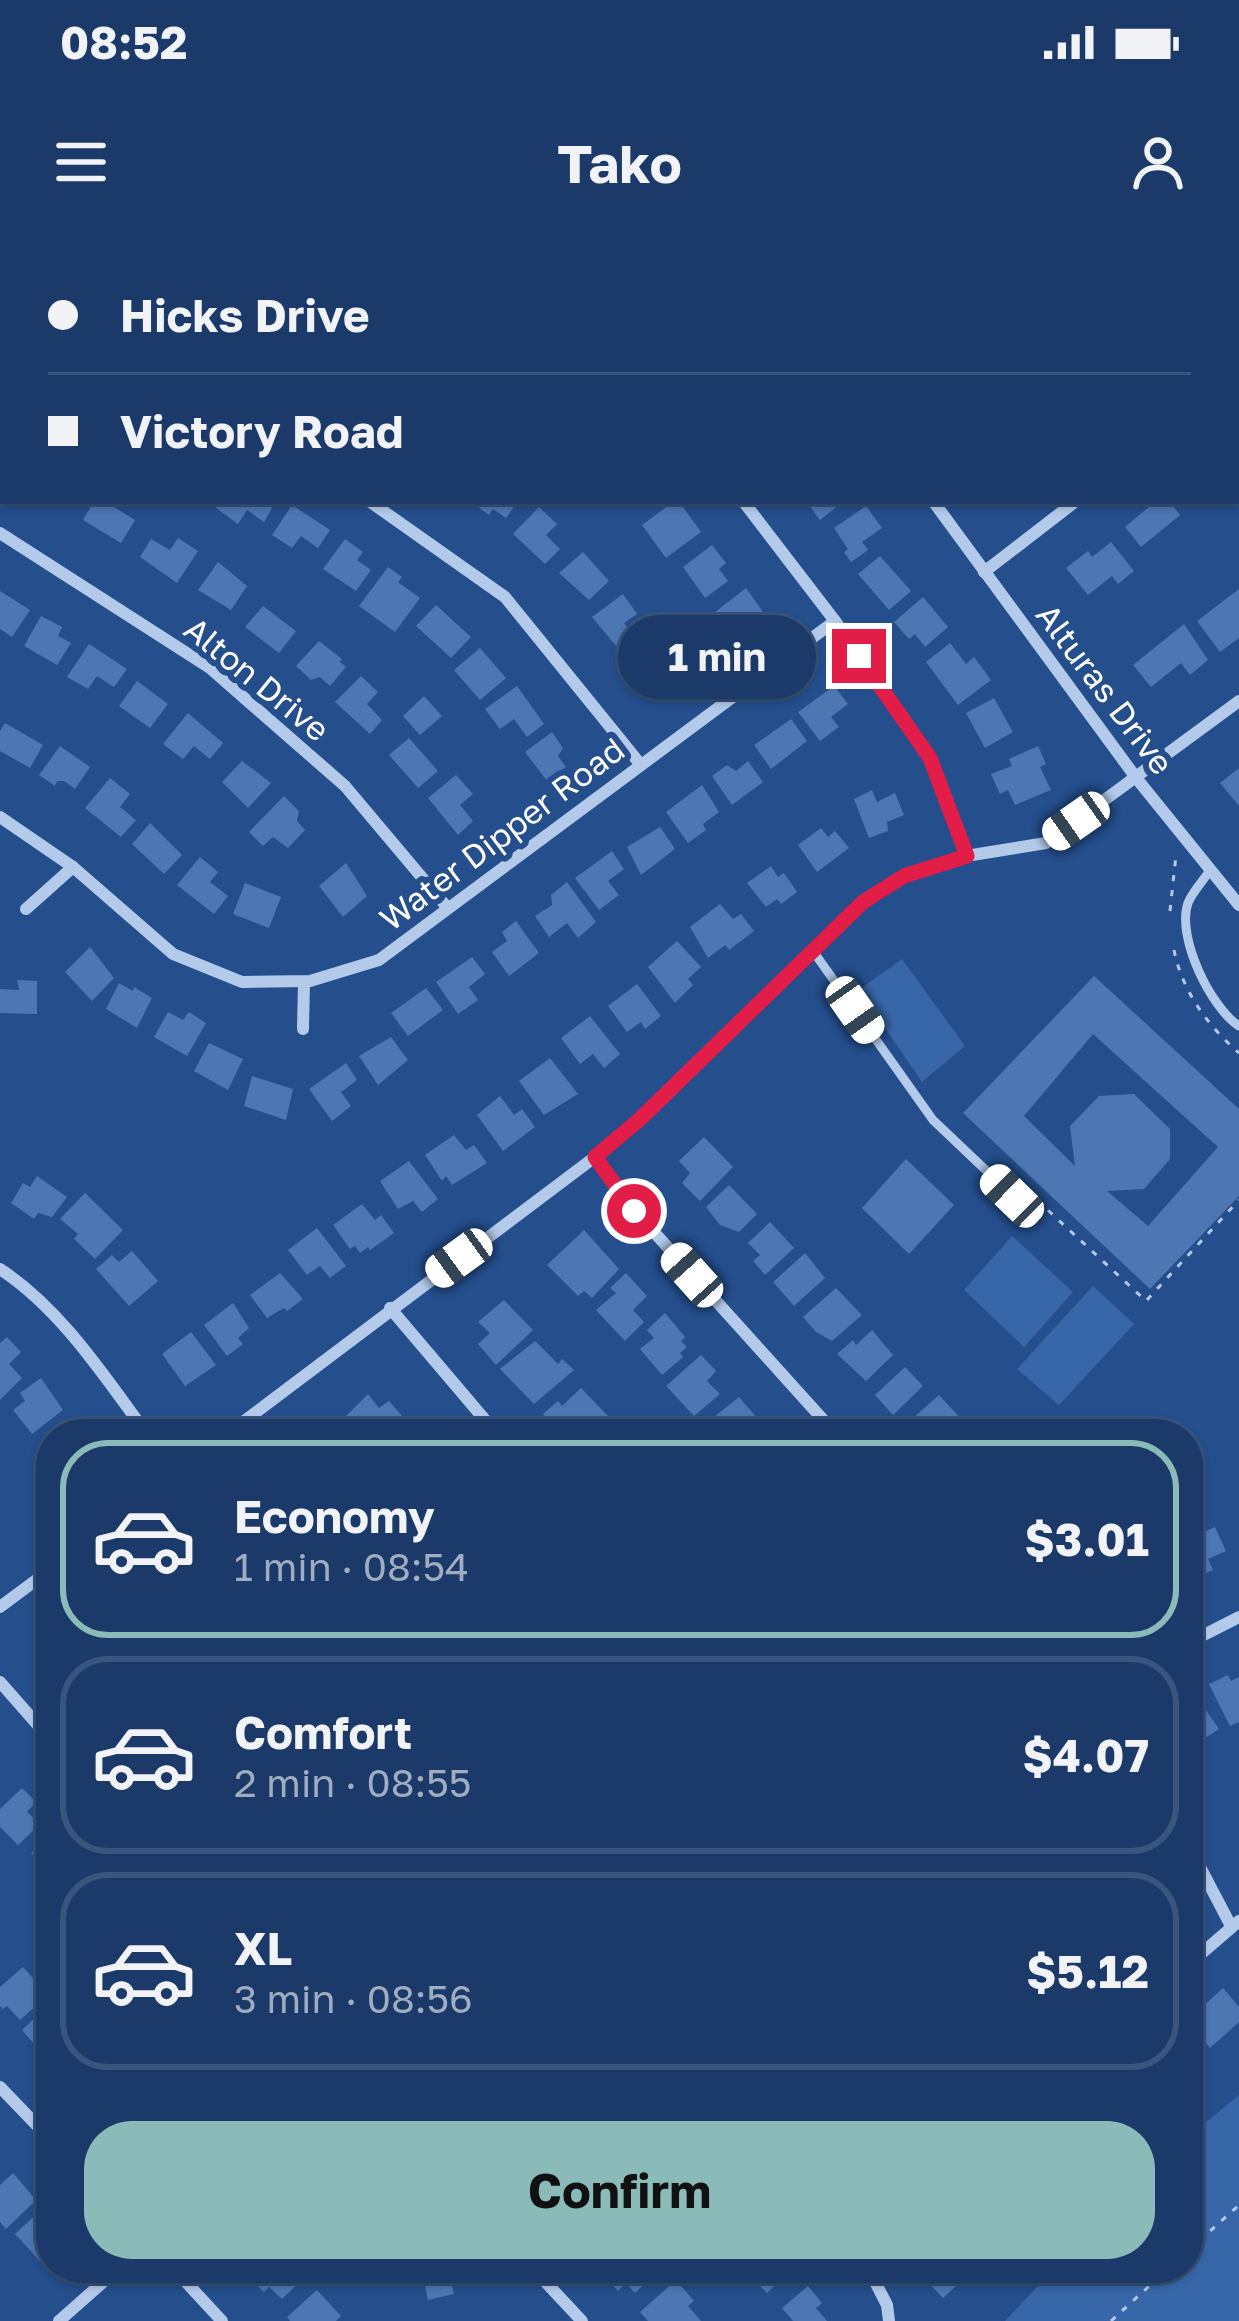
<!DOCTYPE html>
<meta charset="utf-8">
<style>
body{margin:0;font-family:"Golos Text",sans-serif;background:#24416f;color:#f1f3f6;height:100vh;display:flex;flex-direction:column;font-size:45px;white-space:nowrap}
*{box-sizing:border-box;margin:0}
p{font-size:39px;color:#a0adc0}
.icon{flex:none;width:66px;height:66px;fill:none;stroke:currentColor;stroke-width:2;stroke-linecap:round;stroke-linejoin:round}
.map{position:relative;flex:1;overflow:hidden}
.panel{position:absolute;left:36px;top:1179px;width:1167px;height:864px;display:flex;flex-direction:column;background:#1b3a69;border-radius:48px;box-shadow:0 3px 9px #0004,0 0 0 3px #39547d}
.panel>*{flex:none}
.top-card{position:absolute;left:0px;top:0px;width:1239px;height:264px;box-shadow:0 3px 9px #0004,0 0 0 3px #39547d;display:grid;align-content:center;height:264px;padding:0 48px;background:#1b3a69}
.end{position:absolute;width:54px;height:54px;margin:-27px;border:15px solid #e11d48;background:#fff;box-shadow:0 0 0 6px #fff}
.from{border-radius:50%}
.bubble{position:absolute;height:84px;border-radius:42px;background:#1b3a69;box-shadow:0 3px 9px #0004,0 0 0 3px #39547d;font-size:39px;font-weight:700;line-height:84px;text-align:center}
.car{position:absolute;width:36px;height:72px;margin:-36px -18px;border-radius:15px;box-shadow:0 0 9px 3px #0007;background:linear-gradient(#fff 24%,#345 0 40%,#fff 0 76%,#345 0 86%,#fff 0)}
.top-card b{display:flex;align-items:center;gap:42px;height:114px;font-size:45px}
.top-card b+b{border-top:3px solid #39547d}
.top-card i{width:30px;height:30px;background:#f1f3f6}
ul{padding:21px 0 0;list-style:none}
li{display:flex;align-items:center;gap:36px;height:198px;margin:0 24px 18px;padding:0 24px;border:6px solid #39547d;border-radius:48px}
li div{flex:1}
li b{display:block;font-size:45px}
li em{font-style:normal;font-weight:700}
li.active{border-color:#8bbbb9}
li>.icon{width:108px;height:108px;stroke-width:1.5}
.action{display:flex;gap:24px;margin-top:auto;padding:24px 48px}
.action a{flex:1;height:138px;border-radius:48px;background:#8bbbb9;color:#111;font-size:48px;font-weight:700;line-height:138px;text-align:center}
.status{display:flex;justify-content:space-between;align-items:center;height:84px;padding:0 60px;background:#1b3a69;direction:ltr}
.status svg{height:33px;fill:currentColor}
header{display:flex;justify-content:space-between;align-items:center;height:156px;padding:0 48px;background:#1b3a69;font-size:54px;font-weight:700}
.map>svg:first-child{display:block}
.green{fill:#3867a9}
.building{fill:#4d77b3;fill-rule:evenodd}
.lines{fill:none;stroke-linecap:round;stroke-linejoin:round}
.path{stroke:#b3caeb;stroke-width:3;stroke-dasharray:6 9;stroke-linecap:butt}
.service{stroke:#b3caeb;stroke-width:9}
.minor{stroke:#b3caeb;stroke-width:12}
.route{stroke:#e11d48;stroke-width:15}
.labels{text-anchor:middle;stroke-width:12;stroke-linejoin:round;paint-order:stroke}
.street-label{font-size:33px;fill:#fff;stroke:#244e8c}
</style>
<div class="status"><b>08:52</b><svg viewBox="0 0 49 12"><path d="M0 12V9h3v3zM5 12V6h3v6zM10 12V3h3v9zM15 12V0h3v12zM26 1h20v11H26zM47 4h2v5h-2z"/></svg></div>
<header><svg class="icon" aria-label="menu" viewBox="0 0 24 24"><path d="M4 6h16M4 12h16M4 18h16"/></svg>Tako<svg class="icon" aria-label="person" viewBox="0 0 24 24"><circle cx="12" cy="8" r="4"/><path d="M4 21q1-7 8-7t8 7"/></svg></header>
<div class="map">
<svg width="1239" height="2081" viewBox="0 0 1239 2081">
<rect width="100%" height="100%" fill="#244e8c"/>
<g class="green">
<path d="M 902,719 L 965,806 L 922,842 L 859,750 Z"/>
<path d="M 1012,996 L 1073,1052 L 1024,1107 L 964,1050 Z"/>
<path d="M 1093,1046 L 1134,1084 L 1059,1165 L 1017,1129 Z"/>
<path d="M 1239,1855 L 1239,2081 L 1005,2081 L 1055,2028 L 1188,2028 L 1188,1897 Z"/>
</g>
<g class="building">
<path d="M 94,261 L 104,261 L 135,280 L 121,303 L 83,280 Z"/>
<path d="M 221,261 L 276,261 L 264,282 L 247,270 L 238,284 L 216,268 Z"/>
<path d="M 470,261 L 518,261 L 506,278 L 493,269 L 489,275 Z"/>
<path d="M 806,261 L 844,261 L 820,280 Z"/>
<path d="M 1156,261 L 1169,261 L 1180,275 L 1141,307 L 1125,287 Z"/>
<path d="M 673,262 L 676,266 L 680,263 L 701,292 L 666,318 L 642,285 Z"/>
<path d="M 292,265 L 330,290 L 318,308 L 301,296 L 292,308 L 272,295 Z"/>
<path d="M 866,266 L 882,288 L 862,302 L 868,310 L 851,322 L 844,312 L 848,309 L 834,288 Z"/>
<path d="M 539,267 L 557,284 L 546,295 L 560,309 L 545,324 L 513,294 Z"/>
<path d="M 178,298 L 198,311 L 177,343 L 140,317 L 151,299 L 170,310 Z"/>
<path d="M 345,299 L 363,312 L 357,320 L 371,330 L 356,351 L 323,329 Z"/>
<path d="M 1111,302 L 1134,331 L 1118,344 L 1112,336 L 1088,355 L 1066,328 L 1088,311 L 1092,317 Z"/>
<path d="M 712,305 L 726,323 L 719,329 L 728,341 L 705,358 L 683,327 Z"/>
<path d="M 583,312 L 609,341 L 589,360 L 559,333 Z"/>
<path d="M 880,316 L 911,351 L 889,370 L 858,334 Z"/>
<path d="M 218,322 L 247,346 L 231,370 L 198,350 Z"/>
<path d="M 388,327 L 402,337 L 398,342 L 420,358 L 395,392 L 359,366 Z"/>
<path d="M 746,348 L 763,372 L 732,395 L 724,385 L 718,389 L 712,380 L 718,375 L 715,372 Z"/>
<path d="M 1239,349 L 1239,398 L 1220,412 L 1197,381 Z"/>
<path d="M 0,351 L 30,370 L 12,397 L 0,389 Z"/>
<path d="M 623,354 L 637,374 L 624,383 L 638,401 L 622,413 L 592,377 Z"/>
<path d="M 923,357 L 948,387 L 925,407 L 915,394 L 909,399 L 894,382 Z"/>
<path d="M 436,365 L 471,397 L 451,418 L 416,386 Z"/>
<path d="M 263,366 L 296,391 L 279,413 L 245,387 Z"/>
<path d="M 41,376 L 62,387 L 58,396 L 71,403 L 57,425 L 24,406 Z"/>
<path d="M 1184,384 L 1208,420 L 1190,435 L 1181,423 L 1151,447 L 1133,425 Z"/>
<path d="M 722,387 L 734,404 L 716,417 L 703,400 Z"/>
<path d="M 319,401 L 342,419 L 340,422 L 346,427 L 330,446 L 320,437 L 311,440 L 296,426 Z"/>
<path d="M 657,401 L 680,433 L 656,450 L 647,438 L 642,442 L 628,422 Z"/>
<path d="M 950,403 L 966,424 L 974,417 L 991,440 L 958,465 L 926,422 Z"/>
<path d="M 89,404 L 127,429 L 114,447 L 97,436 L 88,449 L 67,437 Z"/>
<path d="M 480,408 L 506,438 L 480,460 L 454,430 Z"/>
<path d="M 361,436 L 378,452 L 367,464 L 382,480 L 370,494 L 335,462 Z"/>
<path d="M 137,441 L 168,464 L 150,488 L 119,466 Z"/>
<path d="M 517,446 L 544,484 L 527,497 L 514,479 L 500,489 L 485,469 Z"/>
<path d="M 834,446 L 848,464 L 831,477 L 839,487 L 820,501 L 798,472 Z"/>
<path d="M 424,456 L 442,476 L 420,495 L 403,476 Z"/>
<path d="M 994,458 L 1013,492 L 985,508 L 966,473 Z"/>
<path d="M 188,473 L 223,503 L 210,519 L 194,506 L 183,519 L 163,504 Z"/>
<path d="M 791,479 L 807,501 L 771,529 L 754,505 Z"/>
<path d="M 5,483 L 43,505 L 30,528 L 0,511 L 0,491 Z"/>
<path d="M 552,492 L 563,508 L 558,516 L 566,527 L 547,541 L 525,512 Z"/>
<path d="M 409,498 L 438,531 L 418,548 L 389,515 Z"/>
<path d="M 60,506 L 90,527 L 75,549 L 64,541 L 57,541 L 55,546 L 39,535 Z"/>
<path d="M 1038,506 L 1046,524 L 1040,527 L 1051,550 L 1015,565 L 1008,550 L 1000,554 L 991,534 L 1012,526 L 1009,519 Z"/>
<path d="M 242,521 L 271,543 L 248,568 L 222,542 Z"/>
<path d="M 748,521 L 763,542 L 732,565 L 712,536 L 727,525 L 736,531 Z"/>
<path d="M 1239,528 L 1239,566 L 1220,543 Z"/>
<path d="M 456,535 L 473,554 L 460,565 L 473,581 L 458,595 L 428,558 Z"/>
<path d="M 110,538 L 130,554 L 120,567 L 136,580 L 121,597 L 85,568 Z"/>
<path d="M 702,545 L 719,572 L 703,584 L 706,590 L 688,603 L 666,572 Z"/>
<path d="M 872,550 L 877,562 L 895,553 L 904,575 L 887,582 L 888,591 L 869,598 L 854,559 Z"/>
<path d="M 284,556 L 299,571 L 297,581 L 305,590 L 288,608 L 273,597 L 263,606 L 249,592 Z"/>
<path d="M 150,583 L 182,615 L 164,634 L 132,604 Z"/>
<path d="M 660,587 L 675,609 L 641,635 L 627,607 Z"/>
<path d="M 821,588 L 828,597 L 835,591 L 849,608 L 817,632 L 798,605 Z"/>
<path d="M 612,611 L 624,629 L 608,641 L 619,655 L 599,670 L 575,638 Z"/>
<path d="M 200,617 L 218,632 L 210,642 L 228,656 L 214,674 L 177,645 Z"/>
<path d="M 346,623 L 367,656 L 343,677 L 319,646 Z"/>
<path d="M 771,626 L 778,637 L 784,633 L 797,652 L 781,664 L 777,659 L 766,667 L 747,643 Z"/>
<path d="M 567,642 L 596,682 L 578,698 L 567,683 L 549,697 L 535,676 L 552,665 L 551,655 Z"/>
<path d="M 245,643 L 281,657 L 269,688 L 233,674 Z"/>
<path d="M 720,664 L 733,679 L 741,674 L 754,691 L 729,710 L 725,705 L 708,718 L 690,687 Z"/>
<path d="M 516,681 L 539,713 L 509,736 L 492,712 L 507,701 L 502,692 Z"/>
<path d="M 677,701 L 701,727 L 688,739 L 693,745 L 675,763 L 648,727 Z"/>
<path d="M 90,707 L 114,738 L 92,761 L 65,732 Z"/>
<path d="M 472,717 L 485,734 L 469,747 L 478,760 L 458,774 L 436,742 Z"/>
<path d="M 1094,736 L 1239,869 L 1239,956 L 1150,1049 L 963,873 ZM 1093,794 L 1218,907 L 1148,986 L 1107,951 L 1144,949 L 1170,919 L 1170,889 L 1134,854 L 1099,856 L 1070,886 L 1075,926 L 1024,876 Z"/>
<path d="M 17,740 L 37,741 L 37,774 L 0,773 L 0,749 L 19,750 Z"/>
<path d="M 119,743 L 133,751 L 134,747 L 152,758 L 137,788 L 106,769 Z"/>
<path d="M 637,744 L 661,776 L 645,789 L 641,782 L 627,792 L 608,766 Z"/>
<path d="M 426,748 L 443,770 L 408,796 L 391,773 Z"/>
<path d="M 168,772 L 183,780 L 189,772 L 206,783 L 187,816 L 154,797 Z"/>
<path d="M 590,776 L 620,814 L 604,828 L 593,814 L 580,824 L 561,798 Z"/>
<path d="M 391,797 L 408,820 L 378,845 L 359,816 Z"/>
<path d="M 209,803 L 243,819 L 228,850 L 194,831 Z"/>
<path d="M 550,818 L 578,854 L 544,875 L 519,841 Z"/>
<path d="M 346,823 L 357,840 L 341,852 L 351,866 L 332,881 L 309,849 Z"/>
<path d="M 252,836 L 293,849 L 286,880 L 244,866 Z"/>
<path d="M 500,856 L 514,875 L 522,869 L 535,887 L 503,911 L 477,875 Z"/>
<path d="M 454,895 L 466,910 L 474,905 L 487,923 L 452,945 L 446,936 L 442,941 L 425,915 Z"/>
<path d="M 704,897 L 733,927 L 700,961 L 682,943 L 690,933 L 679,921 Z"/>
<path d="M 906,919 L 954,965 L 909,1014 L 862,968 Z"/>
<path d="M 409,921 L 438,959 L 422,972 L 413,961 L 398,969 L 380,941 Z"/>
<path d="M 37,936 L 67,957 L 52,977 L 38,973 L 34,979 L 11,963 L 23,943 L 30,947 Z"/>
<path d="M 729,945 L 757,974 L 739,992 L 720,985 L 706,967 Z"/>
<path d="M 85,953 L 123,990 L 95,1019 L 74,999 L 78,994 L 60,979 Z"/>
<path d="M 362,964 L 375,980 L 381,975 L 394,993 L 370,1010 L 368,1007 L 360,1013 L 355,1006 L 350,1009 L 333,985 Z"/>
<path d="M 770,982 L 794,1008 L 765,1035 L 753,1021 L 760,1015 L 748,1003 Z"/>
<path d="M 317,988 L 346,1026 L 330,1038 L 320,1026 L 307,1035 L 288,1010 Z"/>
<path d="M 584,990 L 619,1029 L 592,1058 L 584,1051 L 578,1056 L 547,1025 Z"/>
<path d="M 132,1011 L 158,1041 L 129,1066 L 96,1029 L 112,1015 L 119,1022 Z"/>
<path d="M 805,1013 L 825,1038 L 794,1066 L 773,1042 Z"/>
<path d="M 280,1033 L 303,1059 L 287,1071 L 284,1068 L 267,1078 L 250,1055 Z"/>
<path d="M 626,1033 L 647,1056 L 633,1070 L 644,1082 L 625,1101 L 596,1070 L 616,1053 L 610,1048 Z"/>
<path d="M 836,1048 L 862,1075 L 832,1101 L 816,1092 L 803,1077 Z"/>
<path d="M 504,1060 L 533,1090 L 496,1125 L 478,1104 L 490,1093 L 478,1082 Z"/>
<path d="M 233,1063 L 249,1088 L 238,1098 L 243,1104 L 227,1116 L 204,1085 Z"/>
<path d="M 665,1073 L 685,1097 L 681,1101 L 687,1107 L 680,1113 L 683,1117 L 662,1135 L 640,1109 L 654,1098 L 647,1090 Z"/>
<path d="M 872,1090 L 893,1115 L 866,1141 L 837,1114 L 853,1100 L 856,1105 Z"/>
<path d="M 191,1092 L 216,1125 L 185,1146 L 162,1114 Z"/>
<path d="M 7,1097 L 21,1112 L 9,1124 L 22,1138 L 0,1160 L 0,1103 Z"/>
<path d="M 535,1101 L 558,1124 L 562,1119 L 574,1130 L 534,1164 L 500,1129 Z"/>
<path d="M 701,1115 L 716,1131 L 707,1141 L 720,1154 L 694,1176 L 666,1146 Z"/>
<path d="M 905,1127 L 923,1146 L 893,1175 L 875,1155 Z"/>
<path d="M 41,1138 L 63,1170 L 32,1194 L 13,1170 L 25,1161 L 20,1153 Z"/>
<path d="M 581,1148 L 609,1177 L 588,1194 L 571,1194 L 567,1190 L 560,1194 L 543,1174 L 558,1161 L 562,1166 Z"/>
<path d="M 368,1154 L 379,1168 L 389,1161 L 410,1185 L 400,1194 L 357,1194 L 343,1179 Z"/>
<path d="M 939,1155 L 964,1182 L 952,1194 L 909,1194 L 903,1187 Z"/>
<path d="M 739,1157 L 764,1186 L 756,1194 L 712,1194 L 704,1185 Z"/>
<path d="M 1215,1287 L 1226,1311 L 1208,1319 L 1213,1330 L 1188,1341 L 1188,1299 Z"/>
<path d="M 1228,1435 L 1231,1441 L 1239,1437 L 1239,1482 L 1230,1486 L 1209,1444 Z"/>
<path d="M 1201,1463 L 1219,1489 L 1188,1509 L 1188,1471 Z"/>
<path d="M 22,1548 L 36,1562 L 27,1572 L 40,1584 L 18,1605 L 0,1587 L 0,1569 Z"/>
<path d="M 51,1595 L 51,1634 L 31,1613 Z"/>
<path d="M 23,1727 L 48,1755 L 20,1780 L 7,1766 L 3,1769 L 0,1766 L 0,1747 Z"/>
<path d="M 1223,1748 L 1239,1767 L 1239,1782 L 1210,1808 L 1188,1780 Z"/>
<path d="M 37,1776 L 43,1783 L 51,1776 L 51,1815 L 47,1819 L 22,1790 Z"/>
<path d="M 13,1933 L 36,1960 L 6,1989 L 0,1982 L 0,1945 Z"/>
<path d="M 43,1968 L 51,1975 L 51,2033 L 15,1994 Z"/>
<path d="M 258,2028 L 294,2028 L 304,2038 L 282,2059 L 269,2047 L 264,2052 L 249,2037 Z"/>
<path d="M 421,2028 L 462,2028 L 463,2033 L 450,2036 L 454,2054 L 428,2060 Z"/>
<path d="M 608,2028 L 648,2028 L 654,2035 L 635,2053 L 626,2043 L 618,2051 L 602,2033 Z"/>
<path d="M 731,2028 L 787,2028 L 790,2031 L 767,2053 L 753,2039 L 747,2045 Z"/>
<path d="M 924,2028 L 976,2028 L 943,2058 L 919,2033 Z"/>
<path d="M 676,2040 L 694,2061 L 688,2066 L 701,2081 L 648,2081 L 640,2072 Z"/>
<path d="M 808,2046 L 822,2063 L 816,2068 L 827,2081 L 793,2081 L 782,2068 Z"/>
<path d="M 317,2050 L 341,2076 L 336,2081 L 290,2081 L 287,2077 Z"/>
</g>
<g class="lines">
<g class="path">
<path d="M 1170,671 L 1176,615"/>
<path d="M 1174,710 C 1182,751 1208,786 1239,813"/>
<path d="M 1026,950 L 1146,1061 L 1239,960"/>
<path d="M 1188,2011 L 1239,1965"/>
<path d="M 1111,2081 L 1169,2028"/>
</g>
<g class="service">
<path d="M 1210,630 C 1204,640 1192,652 1188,663 C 1176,697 1211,768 1239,786"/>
<path d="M 813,711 L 933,880 L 1012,955"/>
</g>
<g class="minor">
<path d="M 59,0 L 61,3"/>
<path d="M 424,0 L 428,3"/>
<path d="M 699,0 L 704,3"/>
<path d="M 139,3 L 142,0"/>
<path d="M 957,3 L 958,0"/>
<path d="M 1236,137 L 1239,135"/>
<path d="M 0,169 L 3,165"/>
<path d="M 369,261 L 505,357 L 641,525"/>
<path d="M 743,261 L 835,381 L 930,518 L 966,616"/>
<path d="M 933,261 L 1137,539 L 1239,665"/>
<path d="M 0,293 L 210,428 L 345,546 L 446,666"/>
<path d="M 984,332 L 1076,261"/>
<path d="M 0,577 L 73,627 L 173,714 L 242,742 L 310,741 L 379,720 L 835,381"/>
<path d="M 26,669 L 73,627"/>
<path d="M 303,789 L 304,742"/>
<path d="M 595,917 L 635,971 L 836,1194"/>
<path d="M 0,1029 C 61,1069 104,1136 147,1194"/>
<path d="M 390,1068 L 497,1194"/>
<path d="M 227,1194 L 595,917 L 640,879 L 863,661 L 904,636 L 966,616 L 1046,603 L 1239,461"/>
<path d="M 0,1367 L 51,1329"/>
<path d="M 1188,1403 L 1239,1377"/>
<path d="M 0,1442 L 51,1500"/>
<path d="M 1188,1604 L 1231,1686"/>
<path d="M 1188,1725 L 1239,1681"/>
<path d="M 0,1847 L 51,1900"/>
<path d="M 173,2028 L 222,2081"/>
<path d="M 538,2028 L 538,2034 L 582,2081"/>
<path d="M 868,2028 L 887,2065 L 889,2081"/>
<path d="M 59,2081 L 119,2028"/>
</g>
</g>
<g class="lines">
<path class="route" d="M 634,971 L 595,917 L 640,879 L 863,662 L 904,636 L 967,616 L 930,518 L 859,416"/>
</g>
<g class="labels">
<g class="street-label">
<text transform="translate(257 439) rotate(39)" y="12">Alton Drive</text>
<text transform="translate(1105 449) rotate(53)" y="12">Alturas Drive</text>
<text transform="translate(502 594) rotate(-37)" y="12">Water Dipper Road</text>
</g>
</g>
</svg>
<i class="end from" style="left:634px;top:971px"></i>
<i class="end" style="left:859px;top:416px"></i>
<div class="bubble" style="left:618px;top:375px;width:198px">1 min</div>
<i class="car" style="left:1076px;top:581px;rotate:235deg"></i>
<i class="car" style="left:855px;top:770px;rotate:145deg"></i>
<i class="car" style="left:1012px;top:956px;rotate:314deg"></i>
<i class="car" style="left:459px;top:1018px;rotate:234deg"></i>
<i class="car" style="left:692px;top:1035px;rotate:318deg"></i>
<div class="top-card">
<b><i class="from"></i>Hicks Drive</b>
<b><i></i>Victory Road</b>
</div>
<section class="panel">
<ul>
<li class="active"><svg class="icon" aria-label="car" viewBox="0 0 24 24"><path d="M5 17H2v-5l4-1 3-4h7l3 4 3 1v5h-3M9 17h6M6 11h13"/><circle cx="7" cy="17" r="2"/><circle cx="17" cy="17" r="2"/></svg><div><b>Economy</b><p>1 min · 08:54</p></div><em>$3.01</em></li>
<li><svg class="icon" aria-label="car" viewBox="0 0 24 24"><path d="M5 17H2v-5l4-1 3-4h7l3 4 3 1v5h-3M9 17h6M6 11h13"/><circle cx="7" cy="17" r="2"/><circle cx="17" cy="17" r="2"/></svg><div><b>Comfort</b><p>2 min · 08:55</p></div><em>$4.07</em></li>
<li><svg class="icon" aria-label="car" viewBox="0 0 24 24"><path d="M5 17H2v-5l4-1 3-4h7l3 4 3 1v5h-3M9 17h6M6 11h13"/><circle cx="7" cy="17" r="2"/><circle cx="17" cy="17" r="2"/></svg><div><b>XL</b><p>3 min · 08:56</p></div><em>$5.12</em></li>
</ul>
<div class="action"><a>Confirm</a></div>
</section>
</div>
